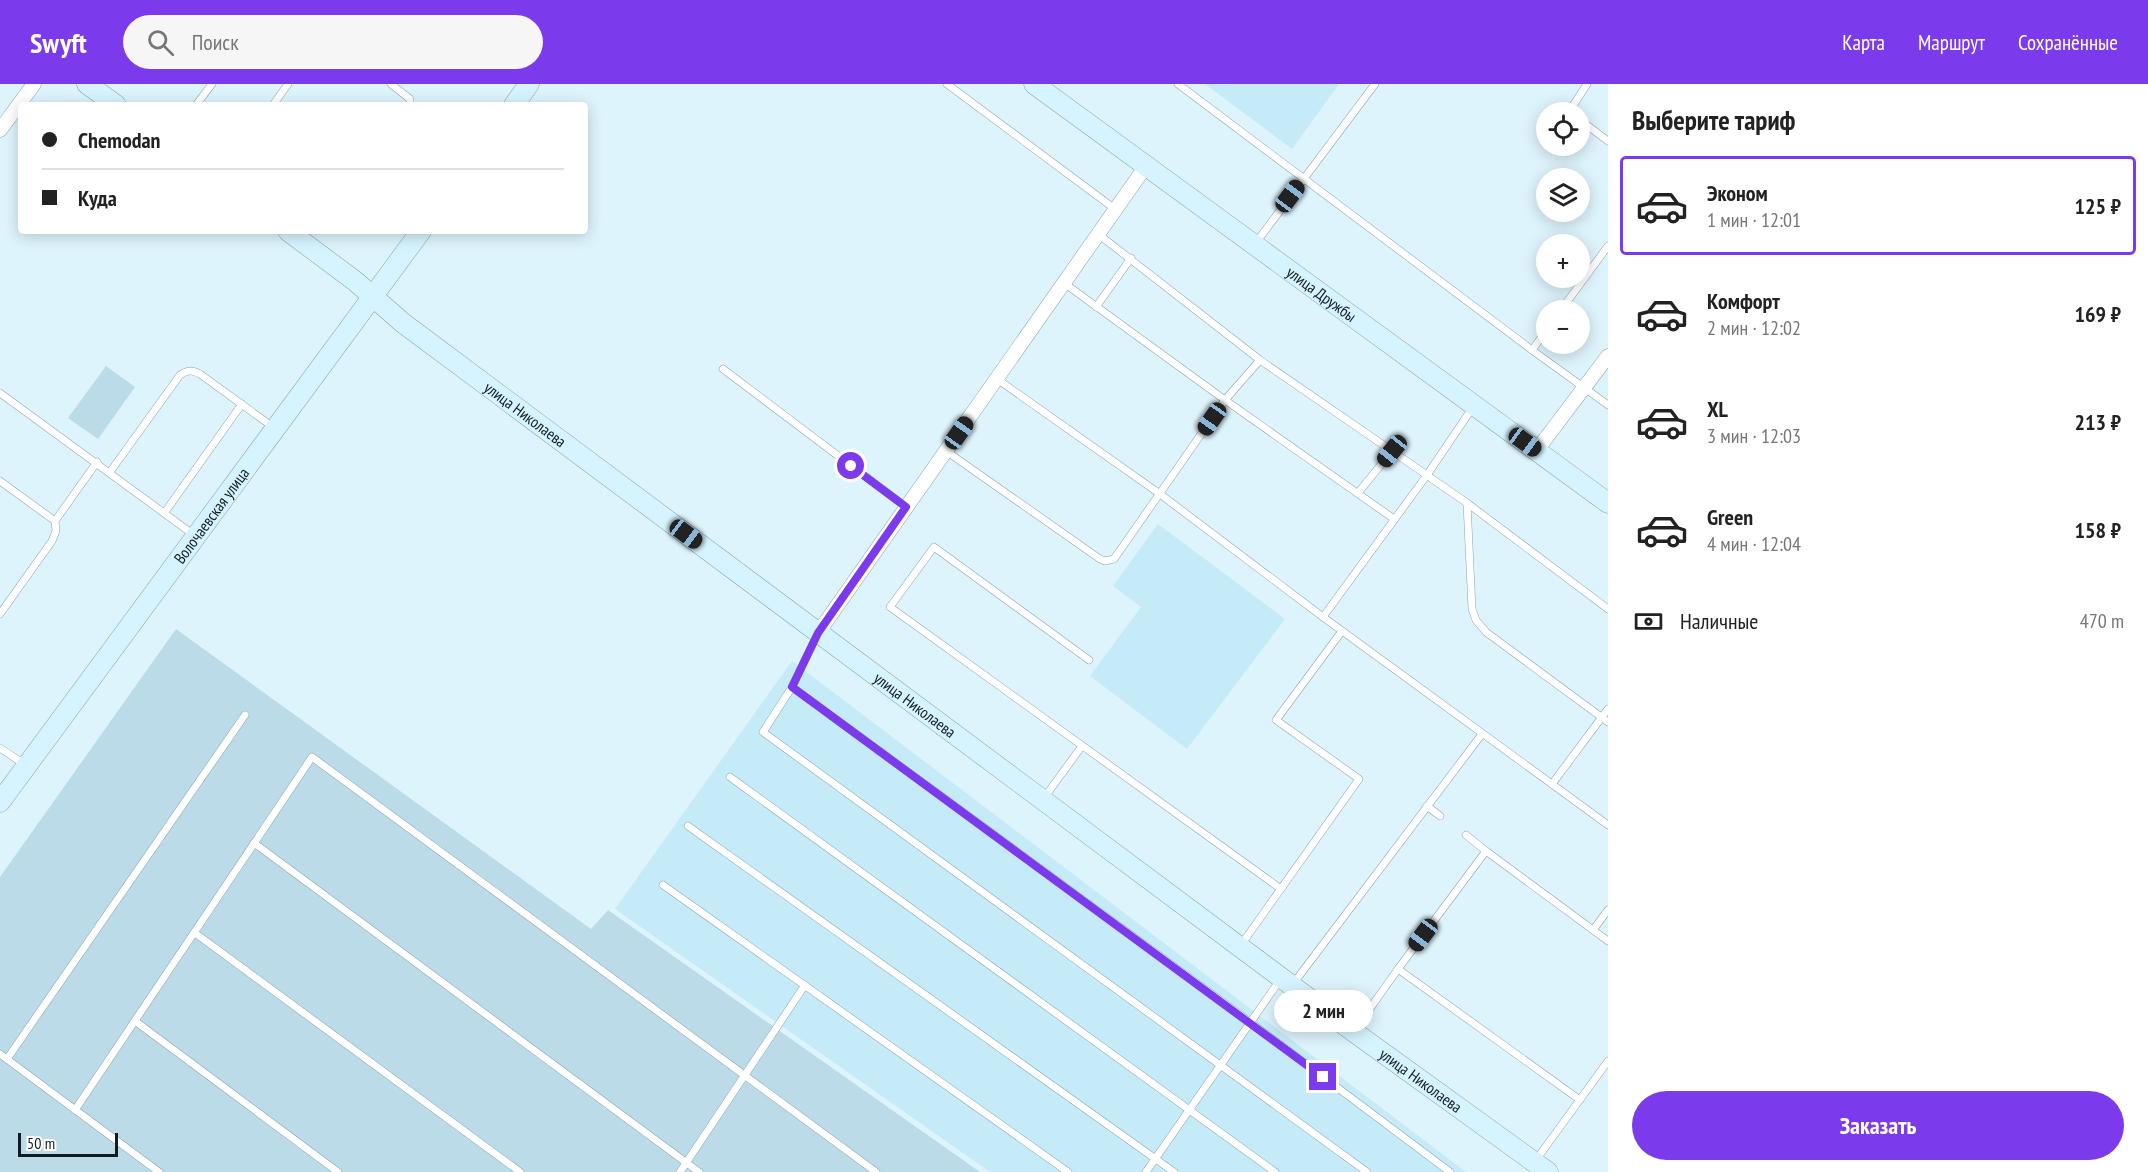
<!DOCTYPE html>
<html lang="ru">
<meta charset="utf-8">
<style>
body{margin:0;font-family:"PT Sans Narrow",sans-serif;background:#f6f6f6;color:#222;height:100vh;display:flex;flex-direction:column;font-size:22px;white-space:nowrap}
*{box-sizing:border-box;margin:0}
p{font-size:20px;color:#767676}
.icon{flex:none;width:33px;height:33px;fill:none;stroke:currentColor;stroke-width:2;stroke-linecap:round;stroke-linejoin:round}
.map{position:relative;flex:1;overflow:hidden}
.side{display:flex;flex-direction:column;background:#fff;width:540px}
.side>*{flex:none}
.banner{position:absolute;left:18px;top:18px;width:570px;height:132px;border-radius:6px;box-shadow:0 3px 15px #0003;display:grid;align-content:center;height:132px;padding:0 24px;background:#fff}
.fabs{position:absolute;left:1536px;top:18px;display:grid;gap:12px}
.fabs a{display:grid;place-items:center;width:54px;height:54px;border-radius:50%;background:#fff;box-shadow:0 3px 15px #0003;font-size:30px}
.scale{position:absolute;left:18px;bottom:15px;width:100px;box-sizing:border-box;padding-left:6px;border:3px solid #121c20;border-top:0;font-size:16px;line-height:21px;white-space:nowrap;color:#121c20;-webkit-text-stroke:4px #fff;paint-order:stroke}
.end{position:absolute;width:27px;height:27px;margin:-14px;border:8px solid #7c3aed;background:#fff;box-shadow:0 0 0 3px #fff}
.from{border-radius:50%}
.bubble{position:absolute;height:42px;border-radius:21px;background:#fff;box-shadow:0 3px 15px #0003;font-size:20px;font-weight:600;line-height:42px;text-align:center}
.car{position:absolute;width:18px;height:36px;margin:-18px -9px;border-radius:8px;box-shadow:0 0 4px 2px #0007;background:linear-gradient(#222 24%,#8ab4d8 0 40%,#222 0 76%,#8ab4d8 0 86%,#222 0)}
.banner b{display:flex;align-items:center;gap:21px;height:57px;font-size:22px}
.banner b+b{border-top:2px solid #e0e0e0}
.banner i{width:15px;height:15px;background:#222}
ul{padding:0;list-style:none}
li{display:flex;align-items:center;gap:18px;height:99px;margin:0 12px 9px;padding:0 12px;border:3px solid transparent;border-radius:6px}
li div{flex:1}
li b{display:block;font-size:22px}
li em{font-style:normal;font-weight:600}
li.selected{border-color:#7c3aed}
li>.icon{width:54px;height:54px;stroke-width:1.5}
h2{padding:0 24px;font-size:27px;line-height:72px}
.pay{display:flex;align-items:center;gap:15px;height:66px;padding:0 24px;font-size:22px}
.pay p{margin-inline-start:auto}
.action{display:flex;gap:12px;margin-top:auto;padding:12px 24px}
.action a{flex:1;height:69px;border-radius:36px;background:#7c3aed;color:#fff;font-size:24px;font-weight:600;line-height:69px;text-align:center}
header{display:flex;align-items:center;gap:36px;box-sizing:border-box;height:84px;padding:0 30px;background:#7c3aed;color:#fff}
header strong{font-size:28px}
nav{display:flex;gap:33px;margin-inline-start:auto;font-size:21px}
.search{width:420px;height:54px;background:#f6f6f6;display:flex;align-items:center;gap:15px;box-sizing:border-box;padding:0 21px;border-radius:33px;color:#767676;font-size:22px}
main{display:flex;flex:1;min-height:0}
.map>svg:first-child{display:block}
.built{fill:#c5eaf8}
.green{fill:#bbdbe8}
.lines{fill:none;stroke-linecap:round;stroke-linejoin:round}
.lane-casing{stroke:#89a4ae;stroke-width:8}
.street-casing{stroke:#89a4ae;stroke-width:15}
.secondary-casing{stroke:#89a4ae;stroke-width:21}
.lane{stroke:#fff;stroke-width:7}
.street{stroke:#fff;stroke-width:14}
.secondary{stroke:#d6f4ff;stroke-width:20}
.route{stroke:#7c3aed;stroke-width:8}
.labels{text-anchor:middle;stroke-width:4.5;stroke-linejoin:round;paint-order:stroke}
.street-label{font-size:16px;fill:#121c20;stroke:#fff}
</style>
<header>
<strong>Swyft</strong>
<div class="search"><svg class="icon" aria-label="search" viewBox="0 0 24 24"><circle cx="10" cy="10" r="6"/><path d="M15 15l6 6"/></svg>Поиск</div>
<nav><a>Карта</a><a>Маршрут</a><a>Сохранённые</a></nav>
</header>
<main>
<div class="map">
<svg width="1608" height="1088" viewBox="0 0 1608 1088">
<rect width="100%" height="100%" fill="#def4fd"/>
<g class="built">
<path d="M 1205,0 L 1339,0 L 1292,65 Z"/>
<path d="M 1158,440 L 1285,535 L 1187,665 L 1090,592 L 1141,523 L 1113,502 Z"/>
<path d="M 792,577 L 1466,1088 L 990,1088 L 615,825 Z"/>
</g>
<g class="green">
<path d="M 106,282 L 135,303 L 98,355 L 68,334 Z"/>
<path d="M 176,545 L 591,845 L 608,826 L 980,1088 L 0,1088 L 0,793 Z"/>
</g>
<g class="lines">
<g class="lane-casing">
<g id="lane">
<path d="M 391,0 L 410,15 L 410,21"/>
<path d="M 947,0 L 1115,125"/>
<path d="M 1178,0 L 1532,266"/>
<path d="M 196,21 L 212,0"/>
<path d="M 273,21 L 288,0"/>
<path d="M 1569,28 L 1587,0"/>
<path d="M 1580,36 L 1608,57"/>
<path d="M 1098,150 L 1260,276 L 1392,367"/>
<path d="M 1255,160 L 1375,0"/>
<path d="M 1064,199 L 1225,316 L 1394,435"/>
<path d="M 1096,223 L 1131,174"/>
<path d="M 1561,226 L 1608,162"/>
<path d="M 1546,247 L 1532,266 L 1608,321"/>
<path d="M 723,285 L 906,423"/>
<path d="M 997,295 L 1160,410 L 1323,533 L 1608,741"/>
<path d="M 0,309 L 194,451"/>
<path d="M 946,367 L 1100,475 L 1105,477 L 1114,475 L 1225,316 L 1260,276"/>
<path d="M 110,388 L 180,291 C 187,286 192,286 200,290 L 273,343"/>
<path d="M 0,397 L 55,437"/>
<path d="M 1358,409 L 1392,367 L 1467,419 L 1608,525"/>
<path d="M 1467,419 L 1472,525 L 1476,536 L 1486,548 L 1608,638"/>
<path d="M 165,428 L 242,320"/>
<path d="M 0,530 L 52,457 L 56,447 L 55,437 L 97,378"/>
<path d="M 1323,533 L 1427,391 L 1473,323"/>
<path d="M 817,551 L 792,603 L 763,648 L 1367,1088"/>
<path d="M 1089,576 L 934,463 L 890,523 L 1281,805"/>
<path d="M 792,603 L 1250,938 L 1450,1088"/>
<path d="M 0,664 L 24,680"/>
<path d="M 730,693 L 1275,1088"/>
<path d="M 1552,700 L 1608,625"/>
<path d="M 1044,714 L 1082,662"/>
<path d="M 1427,722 L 1440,732"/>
<path d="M 688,742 L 1174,1088"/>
<path d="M 1466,751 L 1486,767"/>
<path d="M 254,759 L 699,1088"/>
<path d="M 663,801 L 1068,1088"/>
<path d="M 1593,846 L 1608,826"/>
<path d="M 195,849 L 520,1088"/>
<path d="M 1241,861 L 1359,695 L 1276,636 L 1342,547"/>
<path d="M 1293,900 L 1482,650"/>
<path d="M 135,937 L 338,1088"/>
<path d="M 1354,947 L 1398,885"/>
<path d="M 0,970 L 159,1088"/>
<path d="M 7,975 L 245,631"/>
<path d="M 1580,1016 L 1398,885 L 1486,767 L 1608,857"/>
<path d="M 75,1026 L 312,673 L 876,1088"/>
<path d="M 1536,1076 L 1608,977"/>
<path d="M 680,1088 L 805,901"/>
<path d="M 1146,1088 L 1280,896"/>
</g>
</g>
<g class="street-casing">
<g id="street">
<path d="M 0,46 L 34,0"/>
<path d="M 1537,366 L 1608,272"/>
<path d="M 818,549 L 1146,82"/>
</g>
</g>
<g class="secondary-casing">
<g id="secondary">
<path d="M 87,0 L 116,21"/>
<path id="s1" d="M 1034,0 L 1608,419"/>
<path d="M 514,21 L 529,0"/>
<path id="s2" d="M 288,147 L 355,197 L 403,239 L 1354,948 L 1548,1088"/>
<path id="s3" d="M 0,718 L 421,147"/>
</g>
</g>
<use href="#lane" class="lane"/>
<use href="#street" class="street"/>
<use href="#secondary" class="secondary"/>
</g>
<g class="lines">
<path class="route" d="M 851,382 L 906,423 L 818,549 L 792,603 L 1323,993"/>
</g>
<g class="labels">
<g class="street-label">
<text dy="6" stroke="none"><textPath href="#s1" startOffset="356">улица Дружбы</textPath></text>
<text dy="6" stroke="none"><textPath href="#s2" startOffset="300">улица Николаева</textPath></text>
<text dy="6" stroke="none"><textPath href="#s3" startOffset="356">Волочаевская улица</textPath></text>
<text dy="6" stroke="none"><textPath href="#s2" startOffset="786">улица Николаева</textPath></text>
<text dy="6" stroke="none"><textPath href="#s2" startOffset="1416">улица Николаева</textPath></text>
</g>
</g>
</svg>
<div class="fabs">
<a><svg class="icon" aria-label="locate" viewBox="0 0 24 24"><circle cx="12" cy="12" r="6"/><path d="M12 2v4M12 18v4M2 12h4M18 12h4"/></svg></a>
<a><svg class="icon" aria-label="layers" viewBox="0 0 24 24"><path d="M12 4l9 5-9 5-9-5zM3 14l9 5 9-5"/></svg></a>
<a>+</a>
<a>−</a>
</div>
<div class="scale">50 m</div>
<i class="end from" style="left:851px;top:382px"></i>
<i class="end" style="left:1323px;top:993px"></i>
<div class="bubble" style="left:1274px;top:906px;width:99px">2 мин</div>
<i class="car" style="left:1290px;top:112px;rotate:37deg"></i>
<i class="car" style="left:1212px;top:335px;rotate:215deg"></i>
<i class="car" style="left:959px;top:349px;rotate:35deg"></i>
<i class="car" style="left:1525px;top:358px;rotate:126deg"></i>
<i class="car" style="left:1392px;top:367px;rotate:219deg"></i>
<i class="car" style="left:686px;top:450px;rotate:127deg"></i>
<i class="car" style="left:1423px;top:851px;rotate:217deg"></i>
<div class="banner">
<b><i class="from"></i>Chemodan</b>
<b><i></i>Куда</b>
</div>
</div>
<section class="side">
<h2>Выберите тариф</h2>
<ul>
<li class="selected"><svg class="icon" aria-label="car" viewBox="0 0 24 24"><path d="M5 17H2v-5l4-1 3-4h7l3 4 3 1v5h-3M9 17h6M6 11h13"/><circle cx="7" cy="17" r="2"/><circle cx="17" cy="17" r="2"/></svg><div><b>Эконом</b><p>1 мин · 12:01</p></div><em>125 ₽</em></li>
<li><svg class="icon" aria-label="car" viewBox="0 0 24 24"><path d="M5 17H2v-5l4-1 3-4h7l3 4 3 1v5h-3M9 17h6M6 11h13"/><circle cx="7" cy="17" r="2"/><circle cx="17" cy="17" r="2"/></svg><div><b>Комфорт</b><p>2 мин · 12:02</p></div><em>169 ₽</em></li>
<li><svg class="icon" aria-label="car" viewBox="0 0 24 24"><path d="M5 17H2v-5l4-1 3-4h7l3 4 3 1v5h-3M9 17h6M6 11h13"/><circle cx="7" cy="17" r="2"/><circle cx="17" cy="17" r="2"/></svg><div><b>XL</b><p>3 мин · 12:03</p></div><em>213 ₽</em></li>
<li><svg class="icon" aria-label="car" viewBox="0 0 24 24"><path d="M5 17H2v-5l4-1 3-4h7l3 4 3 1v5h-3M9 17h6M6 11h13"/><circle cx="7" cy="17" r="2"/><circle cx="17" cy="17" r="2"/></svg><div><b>Green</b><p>4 мин · 12:04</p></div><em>158 ₽</em></li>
</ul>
<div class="pay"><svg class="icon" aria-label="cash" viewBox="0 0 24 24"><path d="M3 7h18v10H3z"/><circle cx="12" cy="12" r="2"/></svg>Наличные<p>470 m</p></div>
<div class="action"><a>Заказать</a></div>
</section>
</main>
